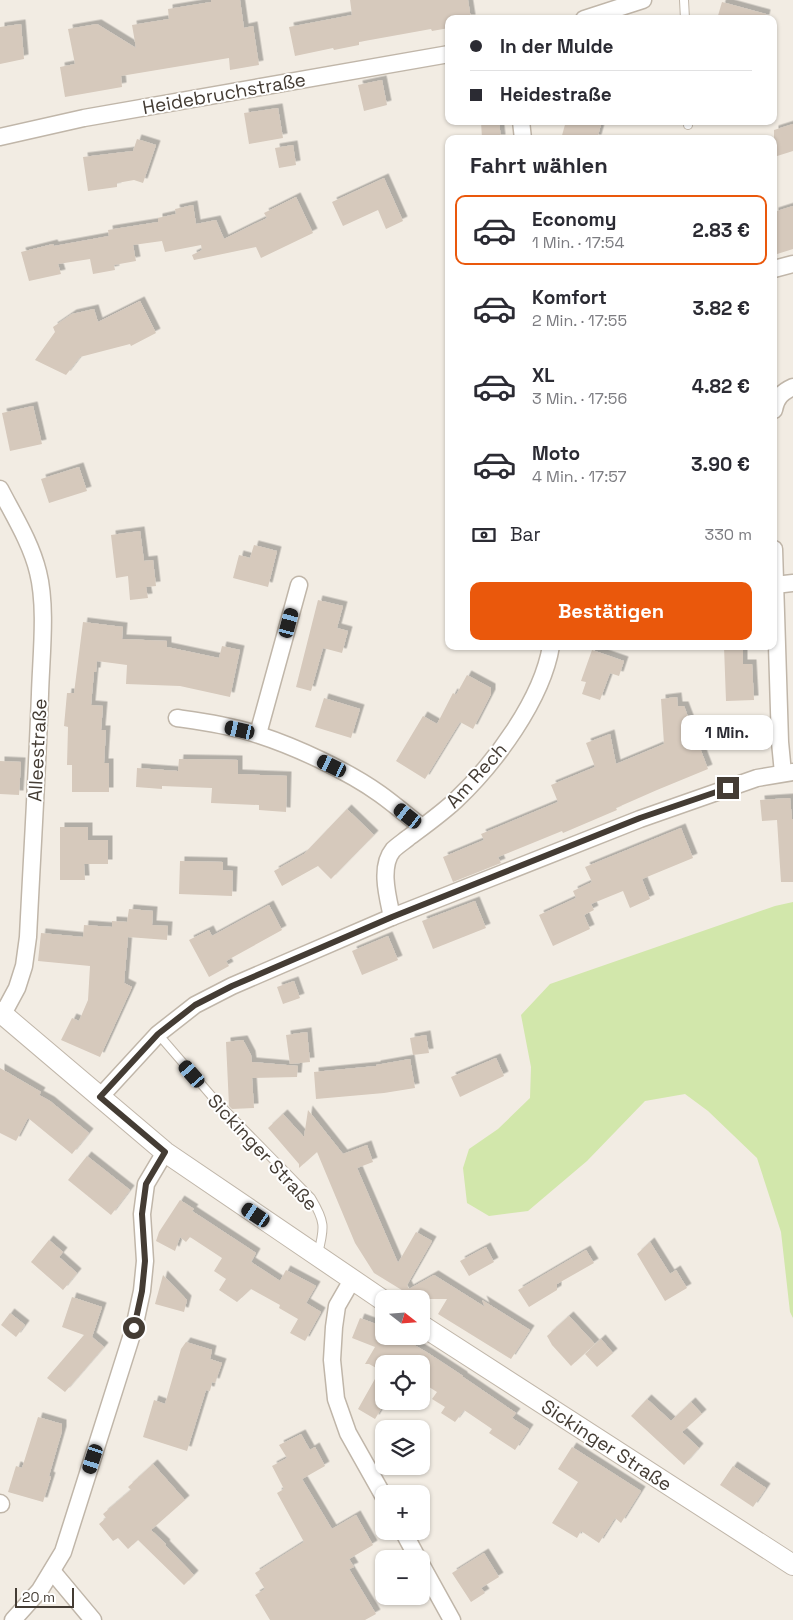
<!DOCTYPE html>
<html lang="de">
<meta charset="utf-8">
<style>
body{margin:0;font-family:"Space Grotesk",sans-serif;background:#f7f7f7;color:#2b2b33;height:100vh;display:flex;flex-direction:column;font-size:19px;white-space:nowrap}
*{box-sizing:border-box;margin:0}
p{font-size:16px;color:#7c7c81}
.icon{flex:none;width:28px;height:28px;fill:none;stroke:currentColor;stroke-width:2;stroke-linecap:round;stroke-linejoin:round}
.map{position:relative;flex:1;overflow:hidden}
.panel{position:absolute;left:445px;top:135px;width:332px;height:515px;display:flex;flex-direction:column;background:#fff;border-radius:10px;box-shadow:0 1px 4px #0004}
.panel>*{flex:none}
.top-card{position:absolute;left:445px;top:15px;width:332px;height:110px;border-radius:10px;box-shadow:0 1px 4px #0004;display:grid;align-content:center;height:110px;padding:0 25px;background:#fff}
.needle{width:32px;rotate:107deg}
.fabs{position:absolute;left:375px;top:1290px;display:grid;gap:10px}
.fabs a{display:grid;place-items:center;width:55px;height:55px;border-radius:10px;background:#fff;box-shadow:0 1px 4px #0004;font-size:25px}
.scale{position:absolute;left:15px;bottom:12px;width:59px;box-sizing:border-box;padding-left:5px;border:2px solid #443c34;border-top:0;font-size:14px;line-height:18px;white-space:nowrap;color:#443c34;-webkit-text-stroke:4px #fff;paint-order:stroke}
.end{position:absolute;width:22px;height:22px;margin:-11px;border:6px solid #443c34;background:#fff;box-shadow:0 0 0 2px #fff}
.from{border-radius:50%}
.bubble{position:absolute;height:35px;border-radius:10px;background:#fff;box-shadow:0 1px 4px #0004;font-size:16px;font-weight:800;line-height:35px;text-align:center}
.car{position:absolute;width:15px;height:30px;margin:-15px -8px;border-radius:6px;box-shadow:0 0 4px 1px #0007;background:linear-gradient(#222 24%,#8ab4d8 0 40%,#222 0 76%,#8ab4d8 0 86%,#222 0)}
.top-card b{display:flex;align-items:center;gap:18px;height:48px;font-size:19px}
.top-card b+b{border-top:1px solid #e1e1e2}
.top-card i{width:12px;height:12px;background:#2b2b33}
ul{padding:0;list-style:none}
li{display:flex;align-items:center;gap:15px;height:70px;margin:0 10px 8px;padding:0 15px;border:2px solid transparent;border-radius:10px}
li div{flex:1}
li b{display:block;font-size:19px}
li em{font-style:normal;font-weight:800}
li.selected{border-color:#ea580c}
li>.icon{width:45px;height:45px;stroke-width:1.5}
h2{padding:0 25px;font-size:22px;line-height:60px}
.pay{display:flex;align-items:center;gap:12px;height:55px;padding:0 25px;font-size:19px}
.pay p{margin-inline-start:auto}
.cta{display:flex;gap:10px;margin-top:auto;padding:10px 25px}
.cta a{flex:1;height:58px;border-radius:10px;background:#ea580c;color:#fff;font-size:20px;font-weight:800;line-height:58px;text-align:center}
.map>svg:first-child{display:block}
.green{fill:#d2e7ab}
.building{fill:#d6c9bc;filter:url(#shadow)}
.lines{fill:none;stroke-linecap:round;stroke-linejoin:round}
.service-casing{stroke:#c0b6a9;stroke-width:10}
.minor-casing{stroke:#c0b6a9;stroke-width:19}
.tertiary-casing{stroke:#c0b6a9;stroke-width:22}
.service{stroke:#fff;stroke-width:8}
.minor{stroke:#fff;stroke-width:16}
.tertiary{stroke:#fff;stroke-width:20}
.route{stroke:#443c34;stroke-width:6}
.labels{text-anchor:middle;stroke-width:4;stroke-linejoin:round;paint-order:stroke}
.street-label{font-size:19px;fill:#443c34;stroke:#fff}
</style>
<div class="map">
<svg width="793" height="1620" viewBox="0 0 793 1620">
<defs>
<filter id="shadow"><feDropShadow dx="4.5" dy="-4.5" stdDeviation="0" flood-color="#0004"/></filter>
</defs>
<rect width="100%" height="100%" fill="#f2ece3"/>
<path class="green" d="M 793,902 L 793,1318 L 790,1312 L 781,1232 L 757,1158 L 708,1111 L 685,1094 L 645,1101 L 587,1161 L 528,1211 L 489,1216 L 467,1203 L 463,1168 L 469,1149 L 498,1129 L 530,1098 L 531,1067 L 521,1015 L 550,984 L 775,906 Z"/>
<g class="building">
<path d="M 211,0 L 240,0 L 244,28 L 253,26 L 259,65 L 230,70 L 229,58 L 121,76 L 122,87 L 65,97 L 60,67 L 75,64 L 68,29 L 97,24 L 136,48 L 132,25 L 169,19 L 168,9 L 211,2 Z"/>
<path d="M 350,0 L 468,0 L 471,19 L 449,19 L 449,28 L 432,31 L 431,29 L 359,42 L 359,45 L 334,50 L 333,48 L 295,56 L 289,27 L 352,15 Z"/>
<path d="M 722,2 L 766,14 L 765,19 L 717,19 Z"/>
<path d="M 21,24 L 24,59 L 0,64 L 0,27 Z"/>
<path d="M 382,80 L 387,105 L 364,111 L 358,85 Z"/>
<path d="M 278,108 L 283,138 L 249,144 L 244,113 Z"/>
<path d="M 481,121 L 499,121 L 501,139 L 482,139 Z"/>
<path d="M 566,121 L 602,121 L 597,139 L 561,139 Z"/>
<path d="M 793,124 L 793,151 L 774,157 L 774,130 Z"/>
<path d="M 137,139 L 156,145 L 143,183 L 134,180 L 117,183 L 117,187 L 88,191 L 83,157 L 133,151 Z"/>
<path d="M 293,145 L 296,165 L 279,168 L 275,148 Z"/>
<path d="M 384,178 L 403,221 L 386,229 L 378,210 L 343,226 L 332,202 Z"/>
<path d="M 296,197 L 313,233 L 261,258 L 256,247 L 194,260 L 192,255 L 202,250 L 201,245 L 165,252 L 162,241 L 133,245 L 136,261 L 114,265 L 115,270 L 93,274 L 90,259 L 58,264 L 61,274 L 29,281 L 21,252 L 53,244 L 54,246 L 109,236 L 108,230 L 158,222 L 158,218 L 176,214 L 175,209 L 193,205 L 196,224 L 216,220 L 224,239 L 267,218 L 264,213 Z"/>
<path d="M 793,206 L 793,249 L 774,255 L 774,212 Z"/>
<path d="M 140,301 L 156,333 L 131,346 L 130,344 L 80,357 L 66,375 L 35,360 L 55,332 L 53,327 L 72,314 L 94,309 L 98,322 Z"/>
<path d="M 33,406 L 42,444 L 10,451 L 2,413 Z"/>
<path d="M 79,467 L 87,491 L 49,503 L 41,479 Z"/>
<path d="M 140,531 L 144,561 L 153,560 L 156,586 L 146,587 L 148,598 L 130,600 L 128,576 L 116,578 L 111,535 Z"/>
<path d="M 254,545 L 277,551 L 268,587 L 233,578 L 239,555 L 250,558 Z"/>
<path d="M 318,600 L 343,606 L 337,628 L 348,631 L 342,653 L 323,648 L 311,691 L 296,687 Z"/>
<path d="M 83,622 L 123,627 L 122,639 L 167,641 L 167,647 L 219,658 L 222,646 L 240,650 L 230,697 L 180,686 L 126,684 L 127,665 L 97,661 L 96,672 L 94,672 L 91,705 L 103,706 L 101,730 L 106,730 L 104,763 L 109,763 L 109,792 L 72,792 L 72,765 L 67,765 L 68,727 L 64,726 L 67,693 L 74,693 Z"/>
<path d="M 724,646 L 743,646 L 743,664 L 752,664 L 754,700 L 726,701 Z"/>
<path d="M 592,650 L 624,661 L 619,676 L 610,673 L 600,700 L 582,694 L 586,682 L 581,681 Z"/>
<path d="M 467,675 L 491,688 L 491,694 L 473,729 L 460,722 L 425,779 L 396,761 L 423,716 L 437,724 L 453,693 L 456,695 Z"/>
<path d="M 677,697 L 678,706 L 684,706 L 708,769 L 657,790 L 616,808 L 617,810 L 563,833 L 562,831 L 498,857 L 501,863 L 453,882 L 443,857 L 484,840 L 481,834 L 558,802 L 551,785 L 595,767 L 586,743 L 610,734 L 616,764 L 664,744 L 661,699 Z"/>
<path d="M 324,698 L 360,709 L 351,738 L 315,727 Z"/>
<path d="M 179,759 L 238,760 L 238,774 L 287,776 L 286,812 L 259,810 L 259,805 L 211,803 L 212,788 L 162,786 L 162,789 L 136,787 L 137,768 L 178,771 Z"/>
<path d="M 0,761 L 21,762 L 19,795 L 0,794 Z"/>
<path d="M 790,798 L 792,819 L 793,819 L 793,882 L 781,882 L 777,820 L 762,821 L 760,800 Z"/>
<path d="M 347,809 L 374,835 L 331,879 L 318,866 L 282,886 L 274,871 L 304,854 Z"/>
<path d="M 60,827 L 88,827 L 88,840 L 108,840 L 108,864 L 84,864 L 85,880 L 60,880 Z"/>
<path d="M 681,828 L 693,858 L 642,879 L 650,899 L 630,908 L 623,891 L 591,904 L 594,910 L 584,915 L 590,929 L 553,946 L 539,915 L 576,898 L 573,891 L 592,882 L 585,867 Z"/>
<path d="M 180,861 L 223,862 L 223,870 L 233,871 L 232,896 L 179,894 Z"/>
<path d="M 475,901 L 486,928 L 433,949 L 422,921 Z"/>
<path d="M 269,905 L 282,930 L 226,961 L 229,966 L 209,977 L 189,940 L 209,930 L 212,936 Z"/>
<path d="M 129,909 L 153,911 L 152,925 L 168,926 L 167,940 L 128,937 L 124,983 L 132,987 L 100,1057 L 61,1040 L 72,1018 L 79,1021 L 88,1000 L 90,966 L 38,961 L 41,933 L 83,937 L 84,925 L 112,927 L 112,921 L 127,922 Z"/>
<path d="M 388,936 L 398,960 L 362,975 L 352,951 Z"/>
<path d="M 294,981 L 300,998 L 283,1004 L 277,987 Z"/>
<path d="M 307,1032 L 310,1062 L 290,1064 L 286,1035 Z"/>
<path d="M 426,1035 L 429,1053 L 413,1055 L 410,1038 Z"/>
<path d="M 243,1040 L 251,1055 L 252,1062 L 298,1066 L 297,1077 L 252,1078 L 254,1108 L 232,1109 L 229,1106 L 226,1042 Z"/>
<path d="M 496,1058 L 504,1076 L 460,1097 L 451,1077 Z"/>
<path d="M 410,1059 L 415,1088 L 384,1093 L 316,1099 L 314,1072 L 376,1066 L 376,1065 Z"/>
<path d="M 0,1068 L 41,1092 L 39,1095 L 50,1101 L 89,1133 L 72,1154 L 28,1118 L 16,1141 L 0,1133 Z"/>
<path d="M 308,1110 L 343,1154 L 367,1145 L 373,1162 L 357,1168 L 398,1263 L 416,1232 L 432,1241 L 407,1285 L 409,1289 L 434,1275 L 485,1307 L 482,1300 L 530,1330 L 511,1359 L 438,1314 L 447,1299 L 395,1299 L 395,1297 L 405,1292 L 374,1273 L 355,1243 L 317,1152 L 299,1168 L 299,1164 L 268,1128 L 283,1114 L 304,1137 Z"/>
<path d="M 87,1156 L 130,1190 L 111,1215 L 68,1180 Z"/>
<path d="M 180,1200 L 194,1209 L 192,1211 L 256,1253 L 251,1262 L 280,1281 L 286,1270 L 316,1286 L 306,1303 L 321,1312 L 305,1341 L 290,1333 L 298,1319 L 279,1308 L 280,1305 L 251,1289 L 237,1302 L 219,1290 L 226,1279 L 214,1271 L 222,1258 L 190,1237 L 186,1242 L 180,1237 L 175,1251 L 156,1241 L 159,1232 Z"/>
<path d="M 49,1240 L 63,1252 L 59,1257 L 77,1273 L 63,1290 L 31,1262 Z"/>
<path d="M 650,1242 L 670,1274 L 676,1270 L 687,1288 L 665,1301 L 637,1254 Z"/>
<path d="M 486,1247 L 494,1262 L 469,1276 L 460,1261 Z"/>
<path d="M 586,1250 L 594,1263 L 557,1284 L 557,1290 L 529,1307 L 518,1290 Z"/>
<path d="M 163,1275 L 187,1300 L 184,1312 L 155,1304 Z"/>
<path d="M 72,1297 L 102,1307 L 92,1337 L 104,1347 L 65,1392 L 47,1378 L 84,1335 L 62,1327 Z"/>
<path d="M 10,1313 L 25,1325 L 16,1337 L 1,1325 Z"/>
<path d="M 569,1316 L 595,1344 L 571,1366 L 552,1345 L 547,1336 Z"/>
<path d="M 360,1318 L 384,1327 L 384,1336 L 399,1336 L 428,1353 L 463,1376 L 463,1377 L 516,1413 L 512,1418 L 529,1429 L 515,1450 L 489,1433 L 492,1429 L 464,1410 L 455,1422 L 441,1413 L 445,1407 L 432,1399 L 437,1392 L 421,1382 L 421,1364 L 384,1364 L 384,1404 L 375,1419 L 358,1409 L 380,1370 L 369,1364 L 365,1364 L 375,1347 L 352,1338 Z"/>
<path d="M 601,1339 L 613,1353 L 597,1367 L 585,1354 Z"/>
<path d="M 186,1342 L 212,1350 L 210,1359 L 222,1363 L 215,1383 L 212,1382 L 210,1391 L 206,1390 L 187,1451 L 143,1437 L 154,1400 L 165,1404 L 181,1349 Z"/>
<path d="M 647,1399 L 671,1421 L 691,1402 L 702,1414 L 682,1432 L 699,1448 L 684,1465 L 631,1416 Z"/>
<path d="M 38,1417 L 62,1424 L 62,1431 L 49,1476 L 51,1477 L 43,1502 L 8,1492 L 16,1466 L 22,1468 Z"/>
<path d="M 301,1434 L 310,1450 L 315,1447 L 325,1466 L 302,1479 L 332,1529 L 356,1515 L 373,1545 L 349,1559 L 354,1567 L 349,1569 L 376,1614 L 365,1620 L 270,1620 L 255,1595 L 265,1589 L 255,1573 L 304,1542 L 277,1493 L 284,1489 L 272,1466 L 287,1458 L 279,1445 Z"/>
<path d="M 572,1447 L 641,1491 L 621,1523 L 615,1518 L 599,1543 L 581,1531 L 577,1538 L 552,1523 L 578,1482 L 558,1469 Z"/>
<path d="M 153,1464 L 185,1500 L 151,1530 L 166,1544 L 165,1545 L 194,1575 L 184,1585 L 138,1540 L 128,1549 L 118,1538 L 113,1541 L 99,1524 L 106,1518 L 103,1514 L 131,1490 L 128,1487 Z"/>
<path d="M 733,1466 L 766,1488 L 753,1507 L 720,1485 Z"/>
<path d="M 484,1553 L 499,1577 L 481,1588 L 485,1593 L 471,1602 L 452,1573 Z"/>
</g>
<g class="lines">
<g class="service-casing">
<g id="service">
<path d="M 684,0 L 685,19"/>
<path d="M 688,121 L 688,125"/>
<path d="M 158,1034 L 215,1100 L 311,1198 C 325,1221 325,1227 318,1253"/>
</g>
</g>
<g class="minor-casing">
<g id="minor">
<path d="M 584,19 L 643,0"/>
<path d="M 521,121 L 523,139"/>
<path d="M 0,137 L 84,118 L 449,54"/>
<path d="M 774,269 L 793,264"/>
<path d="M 774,410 C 776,398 782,392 793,387"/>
<path d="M 0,489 C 14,516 31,543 38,572 C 47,607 41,657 40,694 C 37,775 32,856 28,937 L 24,966 L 17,988 L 3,1014"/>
<path d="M 774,549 L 780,742 L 783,773"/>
<path d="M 775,585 L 793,583"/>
<path d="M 177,718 C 204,722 233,726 259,735 C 296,747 348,771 380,794 C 394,804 408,816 422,827"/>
<path d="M 258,734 L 299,585"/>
<path d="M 392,917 C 388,898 379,867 393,850 C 397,846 403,842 408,838 C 424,826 441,814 456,800 C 495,763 542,700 551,646"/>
<path d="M 100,1097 L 158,1034 L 195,1005 L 232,986 L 392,917 L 640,819 L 757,778 L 793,772"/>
<path d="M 352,1280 L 337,1306 L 334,1327 L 332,1360 L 336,1399 L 348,1433 L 384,1497"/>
<path d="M 0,1503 L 1,1504"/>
<path d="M 403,1531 L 418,1559"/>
<path d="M 421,1564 L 452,1620"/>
<path d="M 52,1571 L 93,1620"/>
<path d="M 13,1620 L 40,1590 L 63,1552 L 134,1328 L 142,1291 L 145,1261 L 142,1214 L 146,1184 L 165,1152"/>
</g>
</g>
<g class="tertiary-casing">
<g id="tertiary">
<path d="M 0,1012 L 165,1152 L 384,1301"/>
<path d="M 421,1325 L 793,1565"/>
</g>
</g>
<use href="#service" class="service"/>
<use href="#minor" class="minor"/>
<use href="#tertiary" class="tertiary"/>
</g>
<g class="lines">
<path class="route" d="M 134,1328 L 142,1291 L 145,1261 L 142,1214 L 146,1184 L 165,1152 L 100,1097 L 158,1034 L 195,1005 L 232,986 L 392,917 L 640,818 L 728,788"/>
</g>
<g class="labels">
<g class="street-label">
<text transform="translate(224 93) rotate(-10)" y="7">Heidebruchstraße</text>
<text transform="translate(37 750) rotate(-87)" y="7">Alleestraße</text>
<text transform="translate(476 775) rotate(-48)" y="7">Am Rech</text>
<text transform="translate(263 1152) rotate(47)" y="7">Sickinger Straße</text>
<text transform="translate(607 1445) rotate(33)" y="7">Sickinger Straße</text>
</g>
</g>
</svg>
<div class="fabs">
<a><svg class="needle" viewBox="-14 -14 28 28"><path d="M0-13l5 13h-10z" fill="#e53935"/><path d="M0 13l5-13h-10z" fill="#7c7c81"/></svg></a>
<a><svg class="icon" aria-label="locate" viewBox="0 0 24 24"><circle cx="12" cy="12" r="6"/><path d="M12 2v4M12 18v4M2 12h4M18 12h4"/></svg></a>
<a><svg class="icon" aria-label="layers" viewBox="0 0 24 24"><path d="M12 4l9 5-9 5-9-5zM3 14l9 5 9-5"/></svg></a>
<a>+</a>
<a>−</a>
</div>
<div class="scale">20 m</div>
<i class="end from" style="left:134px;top:1328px"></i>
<i class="end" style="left:728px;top:788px"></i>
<div class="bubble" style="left:681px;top:715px;width:92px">1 Min.</div>
<i class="car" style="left:289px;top:623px;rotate:15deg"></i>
<i class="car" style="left:240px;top:730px;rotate:283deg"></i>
<i class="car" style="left:332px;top:766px;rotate:296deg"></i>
<i class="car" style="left:408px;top:816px;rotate:308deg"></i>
<i class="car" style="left:192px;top:1074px;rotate:319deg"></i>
<i class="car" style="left:256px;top:1215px;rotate:304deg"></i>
<i class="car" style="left:93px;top:1459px;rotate:198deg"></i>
<div class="top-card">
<b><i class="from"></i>In der Mulde</b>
<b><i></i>Heidestraße</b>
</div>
<section class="panel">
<h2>Fahrt wählen</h2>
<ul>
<li class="selected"><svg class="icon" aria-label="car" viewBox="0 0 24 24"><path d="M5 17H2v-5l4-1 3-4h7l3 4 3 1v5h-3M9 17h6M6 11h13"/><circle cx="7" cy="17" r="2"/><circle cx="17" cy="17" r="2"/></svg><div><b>Economy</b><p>1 Min. · 17:54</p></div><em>2.83 €</em></li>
<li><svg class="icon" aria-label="car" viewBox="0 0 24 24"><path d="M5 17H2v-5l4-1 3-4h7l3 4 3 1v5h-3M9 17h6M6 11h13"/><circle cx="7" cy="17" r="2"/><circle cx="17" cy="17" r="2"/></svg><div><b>Komfort</b><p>2 Min. · 17:55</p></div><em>3.82 €</em></li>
<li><svg class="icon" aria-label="car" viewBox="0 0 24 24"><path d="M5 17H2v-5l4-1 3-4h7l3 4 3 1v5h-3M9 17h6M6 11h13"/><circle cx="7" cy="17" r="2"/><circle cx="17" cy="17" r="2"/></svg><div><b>XL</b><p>3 Min. · 17:56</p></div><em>4.82 €</em></li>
<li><svg class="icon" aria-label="car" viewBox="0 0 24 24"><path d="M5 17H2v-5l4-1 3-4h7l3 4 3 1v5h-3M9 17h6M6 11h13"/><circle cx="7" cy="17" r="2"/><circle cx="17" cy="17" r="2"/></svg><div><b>Moto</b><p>4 Min. · 17:57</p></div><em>3.90 €</em></li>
</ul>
<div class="pay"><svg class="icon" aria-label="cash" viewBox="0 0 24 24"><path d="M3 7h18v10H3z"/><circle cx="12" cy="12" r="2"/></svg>Bar<p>330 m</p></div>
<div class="cta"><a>Bestätigen</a></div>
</section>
</div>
